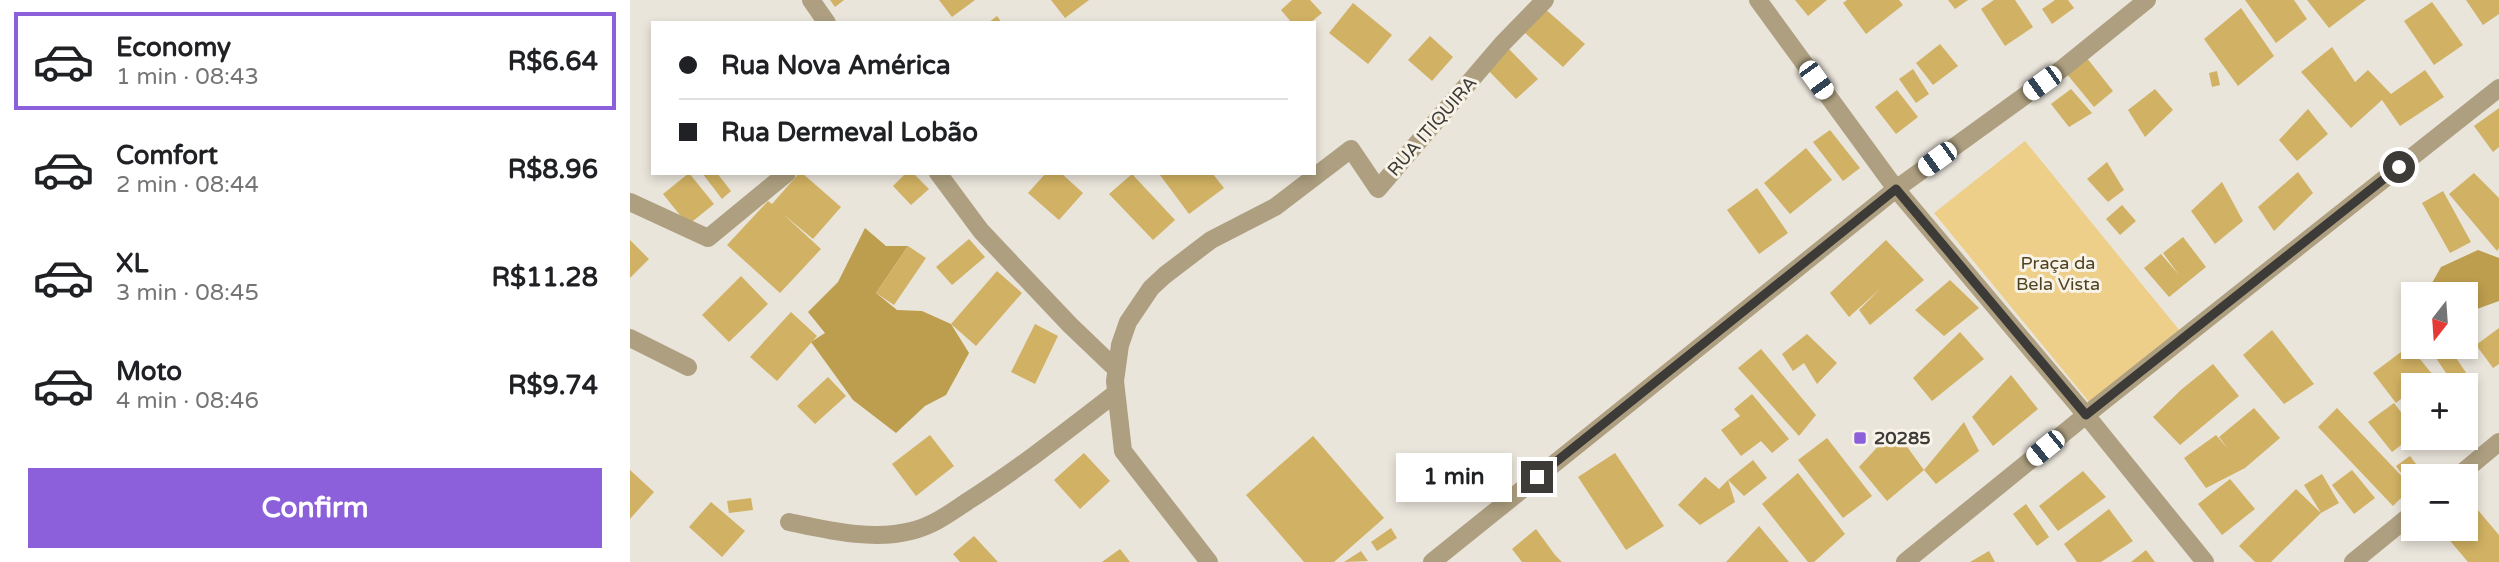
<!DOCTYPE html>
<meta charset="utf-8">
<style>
body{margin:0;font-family:"Varela Round",sans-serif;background:#f6f6f6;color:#202124;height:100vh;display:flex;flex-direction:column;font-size:26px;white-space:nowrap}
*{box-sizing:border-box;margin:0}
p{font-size:23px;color:#757577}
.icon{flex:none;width:38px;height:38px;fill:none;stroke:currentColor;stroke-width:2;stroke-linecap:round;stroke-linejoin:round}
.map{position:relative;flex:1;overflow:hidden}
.sheet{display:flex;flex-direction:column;background:#fff;width:630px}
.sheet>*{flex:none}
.hud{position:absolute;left:21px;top:21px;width:665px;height:154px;border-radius:0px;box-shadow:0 4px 10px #0003;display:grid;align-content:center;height:154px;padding:0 28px;background:#fff}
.needle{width:46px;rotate:197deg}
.fabs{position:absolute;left:1771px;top:282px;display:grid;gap:14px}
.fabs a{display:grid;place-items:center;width:77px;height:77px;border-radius:0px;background:#fff;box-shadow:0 4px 10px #0003;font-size:35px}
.end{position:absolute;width:32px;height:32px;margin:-16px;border:9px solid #3d3b37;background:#fff;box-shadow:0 0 0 4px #fff}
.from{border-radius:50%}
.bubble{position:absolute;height:49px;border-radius:0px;background:#fff;box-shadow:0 4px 10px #0003;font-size:23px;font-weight:700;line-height:49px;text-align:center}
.car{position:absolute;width:21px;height:42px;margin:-21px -10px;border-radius:9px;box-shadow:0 0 5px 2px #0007;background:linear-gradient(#fff 24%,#345 0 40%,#fff 0 76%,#345 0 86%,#fff 0)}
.hud b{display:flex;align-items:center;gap:24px;height:66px;font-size:26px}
.hud b+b{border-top:2px solid #e0e0e0}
.hud i{width:18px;height:18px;background:#202124}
ul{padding:12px 0 0;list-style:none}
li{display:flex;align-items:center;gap:21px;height:98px;margin:0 14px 10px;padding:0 14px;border:4px solid transparent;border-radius:0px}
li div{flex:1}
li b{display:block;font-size:26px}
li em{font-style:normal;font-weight:700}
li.on{border-color:#8c60da}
li>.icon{width:63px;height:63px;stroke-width:1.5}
.primary-button{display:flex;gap:14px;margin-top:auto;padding:14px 28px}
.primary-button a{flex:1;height:80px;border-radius:0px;background:#8c60da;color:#fff;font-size:28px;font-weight:700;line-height:80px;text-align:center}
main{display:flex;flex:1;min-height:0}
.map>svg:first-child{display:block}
.green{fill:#edcf89}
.forest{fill:#bd9d4e}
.building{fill:#d1b163}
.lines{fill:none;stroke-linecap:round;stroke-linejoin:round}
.lane{stroke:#ad9f80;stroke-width:18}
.street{stroke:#ad9f80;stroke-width:18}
.route{stroke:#3d3b37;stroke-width:9}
.poi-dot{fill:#8c60da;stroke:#f8f3e8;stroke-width:2.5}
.labels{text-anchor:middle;stroke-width:6;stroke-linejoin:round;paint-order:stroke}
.street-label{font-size:18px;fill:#3d3b37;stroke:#f8f3e8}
.park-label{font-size:18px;fill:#504220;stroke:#f8f3e8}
.poi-label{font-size:18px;font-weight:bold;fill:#3d3b37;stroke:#f8f3e8;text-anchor:start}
</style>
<main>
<section class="sheet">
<ul>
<li class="on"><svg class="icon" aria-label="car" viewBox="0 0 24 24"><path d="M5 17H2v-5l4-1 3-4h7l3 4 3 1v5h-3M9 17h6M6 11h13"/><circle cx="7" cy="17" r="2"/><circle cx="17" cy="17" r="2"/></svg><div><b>Economy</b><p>1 min · 08:43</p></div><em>R$6.64</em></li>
<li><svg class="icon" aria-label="car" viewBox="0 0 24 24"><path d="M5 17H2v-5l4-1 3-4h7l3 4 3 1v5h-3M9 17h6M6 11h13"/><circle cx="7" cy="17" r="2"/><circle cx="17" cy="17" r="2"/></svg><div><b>Comfort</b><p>2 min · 08:44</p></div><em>R$8.96</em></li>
<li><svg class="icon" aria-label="car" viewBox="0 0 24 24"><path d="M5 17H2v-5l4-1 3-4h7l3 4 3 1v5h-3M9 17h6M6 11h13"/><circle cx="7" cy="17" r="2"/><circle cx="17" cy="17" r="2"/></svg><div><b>XL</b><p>3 min · 08:45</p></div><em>R$11.28</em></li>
<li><svg class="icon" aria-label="car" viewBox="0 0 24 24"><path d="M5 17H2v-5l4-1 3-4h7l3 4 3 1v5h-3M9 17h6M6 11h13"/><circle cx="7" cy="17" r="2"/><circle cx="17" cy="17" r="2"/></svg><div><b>Moto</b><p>4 min · 08:46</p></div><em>R$9.74</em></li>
</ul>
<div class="primary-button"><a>Confirm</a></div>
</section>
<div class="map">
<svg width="1869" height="562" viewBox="0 0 1869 562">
<rect width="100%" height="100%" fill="#eae5db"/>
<path class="green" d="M 1395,141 L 1550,331 L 1460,403 L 1304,213 Z"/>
<g class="forest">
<path d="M 235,228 L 256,246 L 278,246 L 246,293 L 267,310 L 292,311 L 321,324 L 339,353 L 316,395 L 295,406 L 266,433 L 223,400 L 181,342 L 195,333 L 178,312 L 208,282 Z"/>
<path d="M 1848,250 L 1869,258 L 1869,301 L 1836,313 L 1836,294 L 1808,294 L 1802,283 L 1811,267 Z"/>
</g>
<g class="building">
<path d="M 200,0 L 214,0 L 205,7 Z"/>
<path d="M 309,0 L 345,0 L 322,17 Z"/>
<path d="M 421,0 L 459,0 L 435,18 Z"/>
<path d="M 662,0 L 680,0 L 692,13 L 680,23 L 662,23 L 651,10 Z"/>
<path d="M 1165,0 L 1197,0 L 1178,16 Z"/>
<path d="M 1217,0 L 1269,0 L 1273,5 L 1236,34 L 1213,3 Z"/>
<path d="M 1318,0 L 1338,0 L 1325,9 Z"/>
<path d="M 1364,0 L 1385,0 L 1403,27 L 1375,46 L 1351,9 Z"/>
<path d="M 1425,0 L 1438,0 L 1444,8 L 1422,24 L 1412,9 Z"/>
<path d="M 1615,0 L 1664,0 L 1677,19 L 1646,43 Z"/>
<path d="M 1677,0 L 1736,0 L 1699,28 Z"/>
<path d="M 1836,0 L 1869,0 L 1869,14 L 1853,25 Z"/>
<path d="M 1802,2 L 1833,45 L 1804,65 L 1774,21 Z"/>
<path d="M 723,3 L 762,35 L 738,64 L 699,33 Z"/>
<path d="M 914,8 L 955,44 L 933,67 L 893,31 Z"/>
<path d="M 1611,8 L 1644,56 L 1608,86 L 1574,39 Z"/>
<path d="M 367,16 L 372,23 L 358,23 Z"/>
<path d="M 800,36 L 823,57 L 802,81 L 778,60 Z"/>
<path d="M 1310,44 L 1328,66 L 1303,85 L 1286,63 Z"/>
<path d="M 877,47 L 908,79 L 886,99 L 855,67 Z"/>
<path d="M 1702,47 L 1725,82 L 1738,70 L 1761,94 L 1795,70 L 1814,97 L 1770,126 L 1752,100 L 1721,128 L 1671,72 Z"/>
<path d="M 1456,57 L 1483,91 L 1464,107 L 1436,73 Z"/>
<path d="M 1283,69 L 1299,94 L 1286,103 L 1269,79 Z"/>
<path d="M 1587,71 L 1590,85 L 1582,87 L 1579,73 Z"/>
<path d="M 1441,89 L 1462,113 L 1439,127 L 1421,104 Z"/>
<path d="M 1525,89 L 1543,110 L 1515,137 L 1498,110 Z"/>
<path d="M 1267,90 L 1288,117 L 1266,134 L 1245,107 Z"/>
<path d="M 1869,108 L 1869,147 L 1863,152 L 1844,126 Z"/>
<path d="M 1678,109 L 1698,134 L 1667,161 L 1649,140 Z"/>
<path d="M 1200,130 L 1230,168 L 1213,181 L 1183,142 Z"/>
<path d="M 1176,148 L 1202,180 L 1160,214 L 1134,183 Z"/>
<path d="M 1477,162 L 1494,190 L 1478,202 L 1457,179 Z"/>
<path d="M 1668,172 L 1683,193 L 1644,231 L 1628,207 Z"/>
<path d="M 59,173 L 84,204 L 58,225 L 33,194 Z"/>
<path d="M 72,173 L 87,173 L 101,191 L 92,199 Z"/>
<path d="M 169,173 L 172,173 L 211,207 L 183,239 L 153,214 L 191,249 L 150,293 L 97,245 L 138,201 L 142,204 Z"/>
<path d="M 276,173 L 283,173 L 299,189 L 281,205 L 263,186 Z"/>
<path d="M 416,173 L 431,173 L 453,193 L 429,220 L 398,193 Z"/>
<path d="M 533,173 L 582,173 L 594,188 L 559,214 L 530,175 Z"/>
<path d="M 1844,173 L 1869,198 L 1869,248 L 1867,251 L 1819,194 Z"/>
<path d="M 502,174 L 545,220 L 523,240 L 479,194 Z"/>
<path d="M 1592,182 L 1613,221 L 1585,244 L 1561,211 Z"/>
<path d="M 1127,188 L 1158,233 L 1129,254 L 1097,210 Z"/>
<path d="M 1813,191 L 1841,242 L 1820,253 L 1792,203 Z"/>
<path d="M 1492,205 L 1506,221 L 1490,235 L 1476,219 Z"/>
<path d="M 1553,237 L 1576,267 L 1539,297 L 1514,268 L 1531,254 L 1549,275 L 1533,253 Z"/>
<path d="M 339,239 L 355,257 L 322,285 L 306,267 Z"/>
<path d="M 0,240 L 19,259 L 0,278 Z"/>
<path d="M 1256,240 L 1294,280 L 1240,325 L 1229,310 L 1250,289 L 1219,317 L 1200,293 Z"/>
<path d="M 278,246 L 296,258 L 264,305 L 246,293 Z"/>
<path d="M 367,271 L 392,293 L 346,346 L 321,324 Z"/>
<path d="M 111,276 L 138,304 L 99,342 L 72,315 Z"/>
<path d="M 1320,280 L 1349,308 L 1314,336 L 1285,310 Z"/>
<path d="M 161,312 L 187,336 L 147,381 L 120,357 Z"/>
<path d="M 405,324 L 428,336 L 405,384 L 381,372 Z"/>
<path d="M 1869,328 L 1869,364 L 1863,368 L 1846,345 Z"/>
<path d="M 1642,330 L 1684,384 L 1654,404 L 1613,355 Z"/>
<path d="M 1330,332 L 1354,359 L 1302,401 L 1283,378 Z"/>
<path d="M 1177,334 L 1207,363 L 1187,384 L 1174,363 L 1163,371 L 1152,354 Z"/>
<path d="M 1779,346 L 1803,375 L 1800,377 L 1806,385 L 1783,385 L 1783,411 L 1772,398 L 1766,403 L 1743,373 Z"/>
<path d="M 1798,346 L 1818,346 L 1841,380 L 1834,385 L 1824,385 Z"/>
<path d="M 1131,349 L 1186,415 L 1169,436 L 1108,368 Z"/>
<path d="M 1583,364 L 1609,396 L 1550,445 L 1523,417 L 1552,389 Z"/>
<path d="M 1381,375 L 1408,409 L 1363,446 L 1342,417 Z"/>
<path d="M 198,377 L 216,396 L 185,424 L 167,406 Z"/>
<path d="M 1122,394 L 1159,439 L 1142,453 L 1131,441 L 1111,456 L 1091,430 L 1110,416 L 1104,409 Z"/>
<path d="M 1764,403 L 1783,428 L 1783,436 L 1762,452 L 1738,422 Z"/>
<path d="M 1624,408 L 1650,438 L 1615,468 L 1576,488 L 1554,458 L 1586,435 L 1598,449 L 1589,437 Z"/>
<path d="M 1707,408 L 1782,487 L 1763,506 L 1688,427 Z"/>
<path d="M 1334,422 L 1349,451 L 1306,484 L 1294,470 Z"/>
<path d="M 1264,429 L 1294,470 L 1257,501 L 1229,467 Z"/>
<path d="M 300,435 L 324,466 L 286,496 L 262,464 Z"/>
<path d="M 683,436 L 754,518 L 704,562 L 674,562 L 616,495 Z"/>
<path d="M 1197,438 L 1242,496 L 1213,518 L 1168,460 Z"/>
<path d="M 454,453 L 480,481 L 450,509 L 424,480 Z"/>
<path d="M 985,453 L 1034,526 L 996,550 L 948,477 Z"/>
<path d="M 1780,456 L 1795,476 L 1783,476 L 1783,489 L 1766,466 Z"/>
<path d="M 1123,460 L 1137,478 L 1114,496 L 1098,480 Z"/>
<path d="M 0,470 L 24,492 L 0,519 Z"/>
<path d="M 1722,470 L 1745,498 L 1724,514 L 1702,485 Z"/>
<path d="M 1453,471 L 1476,497 L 1428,531 L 1409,506 Z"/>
<path d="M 1168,473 L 1215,534 L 1184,562 L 1178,562 L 1132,504 Z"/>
<path d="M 1692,474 L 1709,503 L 1691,513 L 1641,562 L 1625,562 L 1609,546 L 1666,489 L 1691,513 L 1674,485 Z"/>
<path d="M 1075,477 L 1089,489 L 1098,480 L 1105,502 L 1070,525 L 1048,505 Z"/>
<path d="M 1600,479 L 1625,509 L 1592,535 L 1568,504 Z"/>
<path d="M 121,498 L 123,510 L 99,513 L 97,501 Z"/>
<path d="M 81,502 L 115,531 L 92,557 L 59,527 Z"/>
<path d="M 1396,504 L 1419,537 L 1407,546 L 1383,514 Z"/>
<path d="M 1479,509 L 1503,541 L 1471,562 L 1447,562 L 1434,544 Z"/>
<path d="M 1847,509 L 1869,535 L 1869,562 L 1838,562 L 1816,536 L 1825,528 L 1836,528 L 1836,519 Z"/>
<path d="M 1129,526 L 1159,562 L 1096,562 Z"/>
<path d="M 761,528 L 767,538 L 747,551 L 741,542 Z"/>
<path d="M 906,529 L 925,555 L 932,562 L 892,562 L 882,549 Z"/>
<path d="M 344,536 L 368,562 L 330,562 L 323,554 Z"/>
<path d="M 490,549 L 500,562 L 472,562 Z"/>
<path d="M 1516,550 L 1525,562 L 1501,562 Z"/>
<path d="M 731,551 L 738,561 L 714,562 Z"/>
<path d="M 1359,551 L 1365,562 L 1340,562 Z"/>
</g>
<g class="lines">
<g class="lane">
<path d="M 0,202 L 78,238 L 157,173"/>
<path d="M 0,338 L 58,367"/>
</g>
<g class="street">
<path d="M 181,0 L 197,23"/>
<path d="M 1128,0 L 1266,189 L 1456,415 L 1575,562"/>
<path d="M 308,173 L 351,231 L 440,325 L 486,369"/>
<path d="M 1828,476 L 1869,442"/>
<path d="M 159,522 C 198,530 242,541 281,531 C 303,526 320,513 338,501 C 390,468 438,430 486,393"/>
<path d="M 579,562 L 493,451 L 485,381 L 490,345 L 498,322 L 521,288 L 535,275 L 581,240 L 645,207 L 721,149 L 748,189 L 872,44 L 915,0"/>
<path d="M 802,562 L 1266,189 L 1433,68 L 1517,0"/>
<path d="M 1275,562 L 1456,415 L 1869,88"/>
<path d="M 1723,562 L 1783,513"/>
</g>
</g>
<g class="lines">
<path class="route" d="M 907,477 L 1266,189 L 1456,415 L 1769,167"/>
</g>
<rect class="poi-dot" x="1223" y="431" width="14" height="14" rx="3.5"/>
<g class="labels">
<g class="street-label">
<text transform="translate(802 126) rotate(-49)" y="6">RUA ITIQUIRA</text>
</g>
<g class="park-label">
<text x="1428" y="269">Praça da<tspan x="1428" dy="21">Bela Vista</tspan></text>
</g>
<g class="poi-label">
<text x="1244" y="444">20285</text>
</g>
</g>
</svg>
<div class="fabs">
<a><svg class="needle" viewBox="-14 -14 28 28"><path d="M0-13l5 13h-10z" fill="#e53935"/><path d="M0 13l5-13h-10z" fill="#757577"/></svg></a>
<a>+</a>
<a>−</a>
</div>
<i class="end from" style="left:1769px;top:167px"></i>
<i class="end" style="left:907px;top:477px"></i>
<div class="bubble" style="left:766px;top:453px;width:116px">1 min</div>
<i class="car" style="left:1186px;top:80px;rotate:144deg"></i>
<i class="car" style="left:1412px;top:83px;rotate:234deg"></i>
<i class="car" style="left:1307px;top:159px;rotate:234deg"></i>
<i class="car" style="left:1415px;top:448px;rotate:231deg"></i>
<div class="hud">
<b><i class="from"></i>Rua Nova América</b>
<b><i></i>Rua Dermeval Lobão</b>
</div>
</div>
</main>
